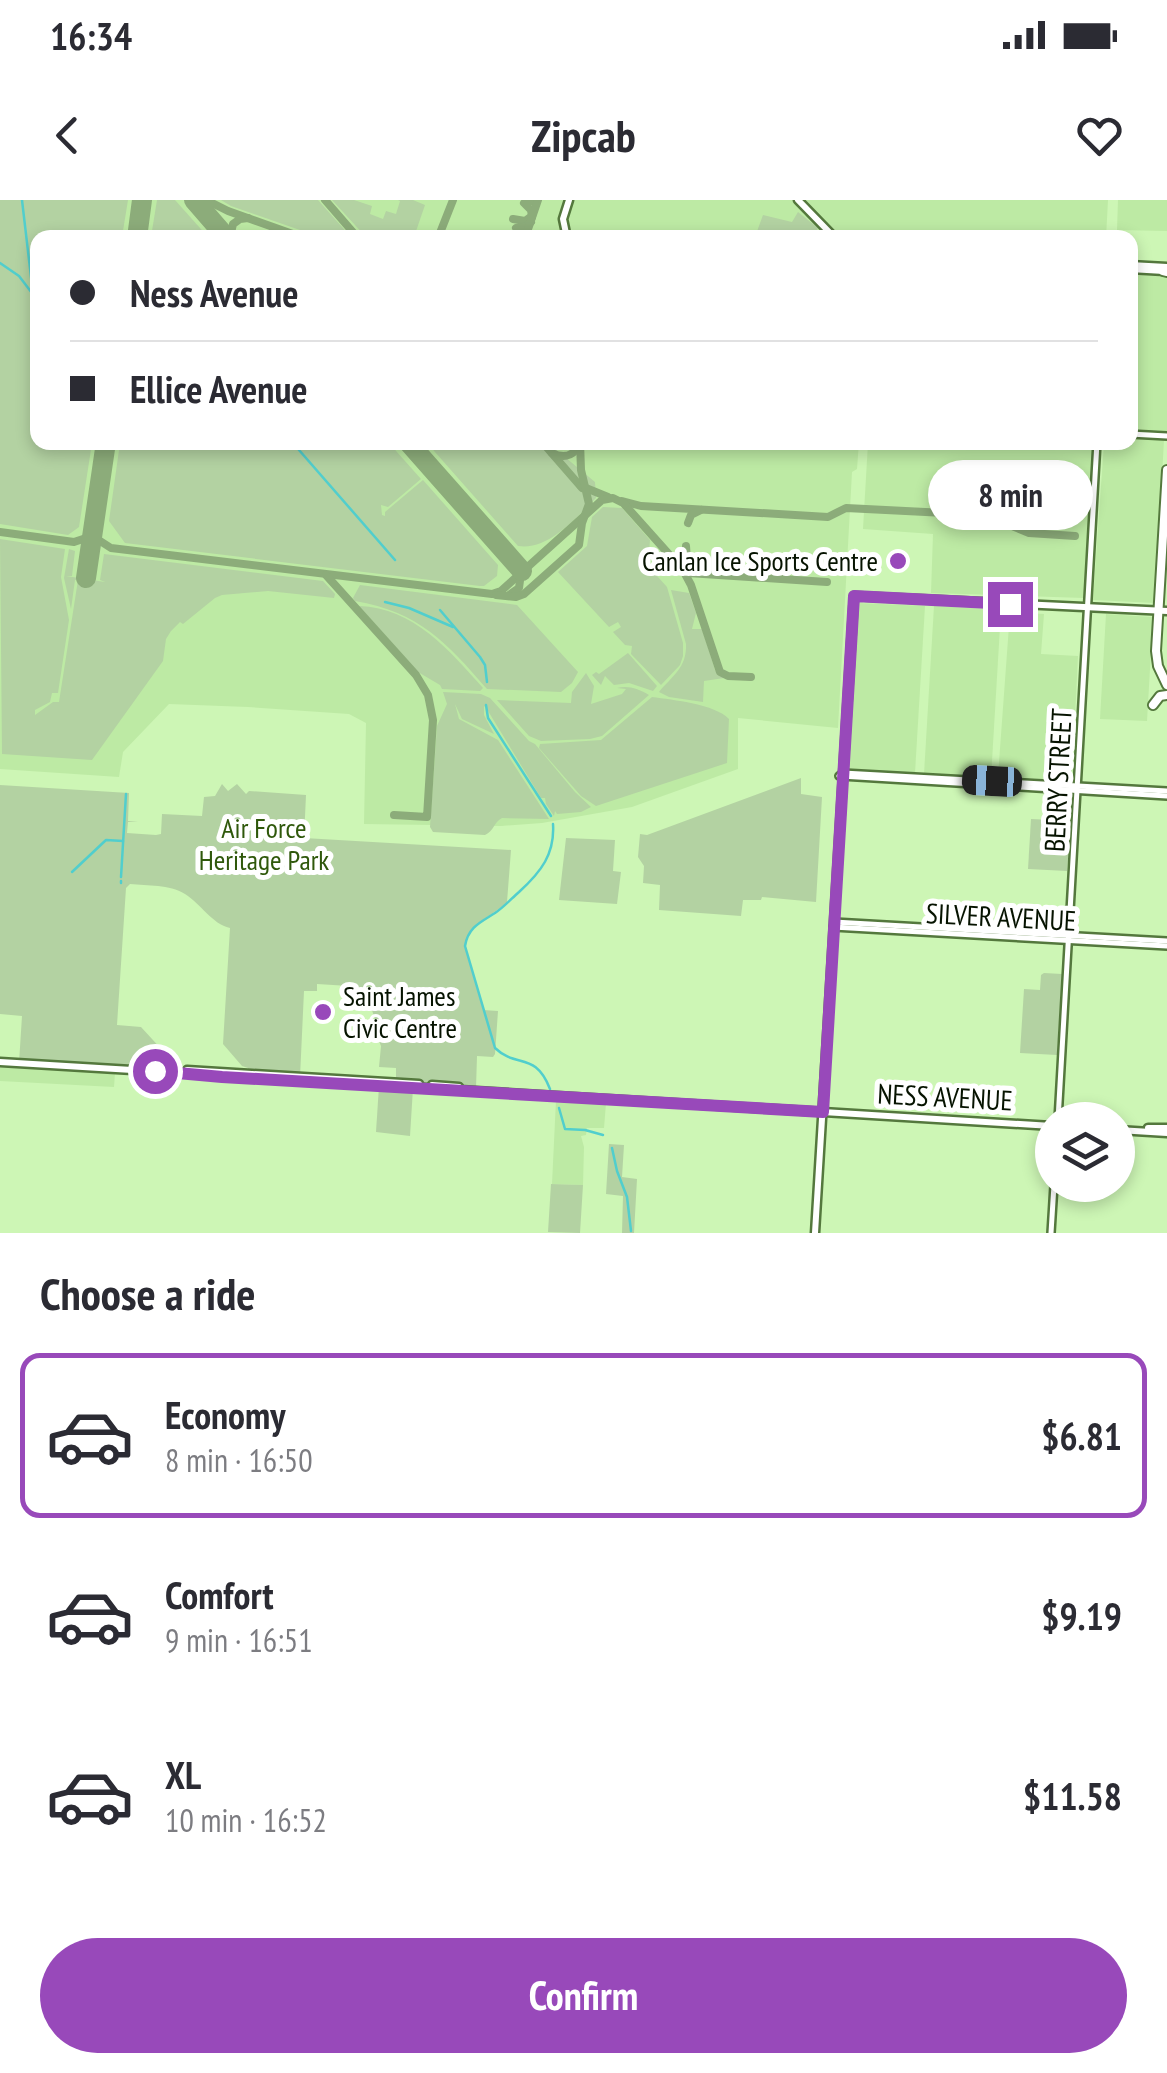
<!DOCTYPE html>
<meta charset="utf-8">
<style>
body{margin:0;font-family:"PT Sans Narrow",sans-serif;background:#f7f7f7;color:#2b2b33;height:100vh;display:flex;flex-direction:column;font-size:38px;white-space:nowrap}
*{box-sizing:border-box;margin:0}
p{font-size:32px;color:#7c7c81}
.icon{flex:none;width:55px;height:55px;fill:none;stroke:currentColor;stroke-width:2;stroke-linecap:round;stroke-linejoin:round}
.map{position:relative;height:1033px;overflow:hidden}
.panel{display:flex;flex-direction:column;background:#fff;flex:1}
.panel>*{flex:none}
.guide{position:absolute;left:30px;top:30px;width:1108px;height:220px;border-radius:20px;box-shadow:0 5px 15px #0003;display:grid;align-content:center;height:220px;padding:0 40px;background:#fff}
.fabs{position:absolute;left:1035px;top:902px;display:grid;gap:20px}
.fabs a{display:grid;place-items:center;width:100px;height:100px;border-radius:50%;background:#fff;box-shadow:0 5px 15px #0003;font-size:50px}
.end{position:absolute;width:45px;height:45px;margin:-22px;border:12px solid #9849ba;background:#fff;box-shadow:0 0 0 5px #fff}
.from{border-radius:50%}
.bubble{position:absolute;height:70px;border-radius:35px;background:#fff;box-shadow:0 5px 15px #0003;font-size:32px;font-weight:700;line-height:70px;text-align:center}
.car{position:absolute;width:30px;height:60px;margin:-30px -15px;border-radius:12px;box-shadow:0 0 8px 2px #0007;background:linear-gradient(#222 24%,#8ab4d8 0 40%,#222 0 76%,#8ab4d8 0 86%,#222 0)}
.guide b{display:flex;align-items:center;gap:35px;height:95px;font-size:38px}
.guide b+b{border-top:2px solid #e1e1e2}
.guide i{width:25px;height:25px;background:#2b2b33}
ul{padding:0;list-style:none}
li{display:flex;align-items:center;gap:30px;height:165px;margin:0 20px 15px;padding:0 20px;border:5px solid transparent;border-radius:20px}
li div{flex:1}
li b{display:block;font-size:38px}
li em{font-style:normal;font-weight:700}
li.current{border-color:#9849ba}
li>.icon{width:90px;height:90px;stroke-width:1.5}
h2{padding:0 40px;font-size:45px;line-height:120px}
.primary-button{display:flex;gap:20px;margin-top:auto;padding:20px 40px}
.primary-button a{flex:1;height:115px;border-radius:60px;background:#9849ba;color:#fff;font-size:40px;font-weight:700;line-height:115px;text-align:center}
.status{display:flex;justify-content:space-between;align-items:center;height:70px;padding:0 50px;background:#fff;direction:ltr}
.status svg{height:28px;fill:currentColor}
header{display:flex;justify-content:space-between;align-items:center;height:130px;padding:0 40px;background:#fff;font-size:45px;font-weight:700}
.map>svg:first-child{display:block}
.built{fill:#bdeaa4}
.green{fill:#b3d2a2}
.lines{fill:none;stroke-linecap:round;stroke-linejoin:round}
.stream{stroke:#51cecd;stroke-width:2.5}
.taxiway{stroke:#8cac7a;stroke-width:8}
.runway{stroke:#8cac7a;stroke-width:20}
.tertiary-casing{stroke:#54783d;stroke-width:10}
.secondary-casing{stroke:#54783d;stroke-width:11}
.primary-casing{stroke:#54783d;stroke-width:12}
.tertiary{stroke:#fff;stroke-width:5}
.secondary{stroke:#fff;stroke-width:6}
.primary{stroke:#fff;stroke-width:8}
.route{stroke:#9849ba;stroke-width:12}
.poi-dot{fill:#9849ba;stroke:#fff;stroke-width:4}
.labels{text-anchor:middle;stroke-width:10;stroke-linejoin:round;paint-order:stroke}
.poi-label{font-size:28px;fill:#061300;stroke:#fff;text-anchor:end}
.street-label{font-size:28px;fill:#061300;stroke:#fff}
.park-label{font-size:28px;fill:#2f580b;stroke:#fff}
</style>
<div class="status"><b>16:34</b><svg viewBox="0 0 49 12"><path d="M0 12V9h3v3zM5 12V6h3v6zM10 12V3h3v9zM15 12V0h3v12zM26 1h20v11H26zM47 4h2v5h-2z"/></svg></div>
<header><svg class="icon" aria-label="back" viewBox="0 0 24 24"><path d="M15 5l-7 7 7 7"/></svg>Zipcab<svg class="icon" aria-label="heart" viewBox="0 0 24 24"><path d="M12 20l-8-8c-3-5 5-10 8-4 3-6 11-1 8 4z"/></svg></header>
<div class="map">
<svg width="1167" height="1033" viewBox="0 0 1167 1033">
<rect width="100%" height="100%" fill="#cdf6b5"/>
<g class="built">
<path d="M 12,0 L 1108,0 L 1106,38 L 38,38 L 38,242 L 859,242 L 857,269 L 852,272 L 838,528 L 738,518 L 738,569 L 632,607 L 542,623 L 501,626 L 364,624 L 366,523 L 349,514 L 248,507 L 169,504 L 123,552 L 119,577 L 0,569 L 0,79 Z"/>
<path d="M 1118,0 L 1167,0 L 1167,31 L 1117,30 Z"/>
<path d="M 1130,74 L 1167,77 L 1167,231 L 1130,229 Z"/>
<path d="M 1130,238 L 1164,240 L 1155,403 L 1093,400 L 1104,243 L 1130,242 Z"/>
<path d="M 868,243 L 1093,243 L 1084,398 L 931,393 L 933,334 L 863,329 Z"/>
<path d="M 858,403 L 925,406 L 915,573 L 847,569 Z"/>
<path d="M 934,406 L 1001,410 L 991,578 L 924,574 Z"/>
<path d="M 1010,412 L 1044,414 L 1041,454 L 1078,456 L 1072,581 L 998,576 Z"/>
<path d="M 1106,414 L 1153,417 L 1147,521 L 1100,519 Z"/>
<path d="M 0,867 L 115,873 L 114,887 L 0,881 Z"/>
<path d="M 556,900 L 606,903 L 604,928 L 587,928 L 586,935 L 581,936 L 584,947 L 583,985 L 552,984 Z"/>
</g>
<g class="green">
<path d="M 0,0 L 128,0 L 122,37 L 38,38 L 38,242 L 92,243 L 79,327 L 68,335 L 0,324 Z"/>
<path d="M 157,0 L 175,0 L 208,37 L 151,37 Z"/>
<path d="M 221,0 L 318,0 L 351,37 L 320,37 L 231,6 Z"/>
<path d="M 332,0 L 354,0 L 372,6 L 370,14 L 383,19 L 386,11 L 396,14 L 400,1 L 398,0 L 413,0 L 425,5 L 414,37 L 366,37 Z"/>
<path d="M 798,12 L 818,28 L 812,37 L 805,36 L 755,37 L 763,15 L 792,22 Z"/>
<path d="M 120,243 L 389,243 L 421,279 L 388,307 L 381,305 L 382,315 L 385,316 L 385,312 L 423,280 L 498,365 L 497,376 L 484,386 L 480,386 L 125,343 L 109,321 Z"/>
<path d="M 427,243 L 548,243 L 595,282 L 596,298 C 577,317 548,351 518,346 Z"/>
<path d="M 603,307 L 622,308 L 650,340 L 648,366 L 667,387 L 683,443 L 683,456 L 680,465 L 661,485 L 631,454 L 632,446 L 625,445 L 613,432 L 621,427 L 618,422 L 609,427 L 558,372 L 587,346 L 592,317 Z"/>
<path d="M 0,339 L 65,349 L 61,377 L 69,420 L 58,493 L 52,493 L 50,502 L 35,510 L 35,515 L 53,502 L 59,502 L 78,380 L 75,380 L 71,409 L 64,378 L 69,349 L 75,351 L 72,376 L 66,376 L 105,382 L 100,380 L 104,354 L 323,381 L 335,394 L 334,398 L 268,391 L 222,395 L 215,398 L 183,424 L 180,422 L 171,431 L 166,439 L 163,461 L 92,560 L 2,554 Z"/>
<path d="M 360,385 L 517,405 L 578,472 L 572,483 L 561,492 L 487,489 C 446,442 419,412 355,401 L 353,398 Z"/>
<path d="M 671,390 L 689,393 L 696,413 L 692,429 L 702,429 L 715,470 L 724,478 L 704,481 L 703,502 L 669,497 L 659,492 C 672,476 687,468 686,444 Z"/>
<path d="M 359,406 C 414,408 449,450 483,488 L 480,491 L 442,489 L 440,485 L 418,472 Z"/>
<path d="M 628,453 L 657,486 L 653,491 L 629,483 L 614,485 L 605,476 L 601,485 L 592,475 L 596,472 L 599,474 Z"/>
<path d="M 586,473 L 594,486 L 591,504 L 622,494 L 626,489 L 617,488 C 628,485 639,489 649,495 L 602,536 L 590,539 L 541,541 L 529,536 L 497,500 L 571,503 L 572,492 Z"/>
<path d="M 443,492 L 481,494 L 490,498 L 529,541 L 535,544 L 575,592 L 591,607 L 581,612 L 557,614 L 555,611 L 554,616 L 546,604 L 545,598 L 541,598 L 488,511 L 486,505 L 484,507 L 484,515 L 494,534 L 462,519 L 455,504 L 459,519 L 498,540 L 549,619 L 502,618 C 494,622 494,631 485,635 L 433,632 L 430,627 L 437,526 L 447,504 Z"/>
<path d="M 652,497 C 673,500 715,504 729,519 L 727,563 L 596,606 L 581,596 L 539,548 L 540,544 L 601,540 Z"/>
<path d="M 801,578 L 801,594 L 822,597 L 816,702 L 762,697 L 761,700 L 743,700 L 741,716 L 659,710 L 660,685 L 643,683 L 644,666 L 638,657 L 640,634 L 647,635 Z"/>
<path d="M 222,584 L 228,591 L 237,584 L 246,594 L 249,591 L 306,595 L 304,638 L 511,650 L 507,702 C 492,717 469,722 465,746 L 483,810 L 498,811 L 495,854 L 493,857 L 477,856 L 476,888 L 396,883 L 396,868 L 379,867 L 381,846 L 379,841 L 381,840 L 372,810 L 349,786 L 317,784 L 317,791 L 304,791 L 300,877 L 249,874 L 248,868 L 242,866 L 223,844 L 230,728 C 212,724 201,704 185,694 C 169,684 148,686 130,684 L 126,688 L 117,825 L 141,827 L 164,852 L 177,856 L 176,872 L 19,863 L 22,816 L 0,814 L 0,585 L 129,593 L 128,621 L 138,622 L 128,622 L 127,633 L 156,635 L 161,634 L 162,614 L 202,616 L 204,597 L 215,596 Z"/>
<path d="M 1031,619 L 1071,621 L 1067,671 L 1028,669 Z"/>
<path d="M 566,638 L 615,640 L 613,671 L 621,672 L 617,704 L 559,700 Z"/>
<path d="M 1044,773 L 1062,774 L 1057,855 L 1020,853 L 1024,789 L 1040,790 L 1041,775 Z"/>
<path d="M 379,886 L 413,888 L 410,936 L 376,932 Z"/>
<path d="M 609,944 L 624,945 L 622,977 L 637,979 L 634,1033 L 622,1033 L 623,996 L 606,994 Z"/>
<path d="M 551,984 L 583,985 L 580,1033 L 548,1032 Z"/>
</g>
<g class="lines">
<g class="stream">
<path d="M 22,0 L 33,94"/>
<path d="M 0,63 L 19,76 L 38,101"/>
<path d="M 292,242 L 395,360"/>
<path d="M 385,402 L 409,408 L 453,427"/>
<path d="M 440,410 L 480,457 L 485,465 L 487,482"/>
<path d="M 486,505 L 488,518 L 551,616"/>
<path d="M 72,672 L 106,640 L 123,641"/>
<path d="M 121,677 L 126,594"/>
<path d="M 121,683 L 121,681"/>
<path d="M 550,889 C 535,851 517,869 495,848 L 465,746 C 468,727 481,722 495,713 C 504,707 512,698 519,692 C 541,672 555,654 553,624"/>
<path d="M 559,908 L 565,929 L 585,930 L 603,935"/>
<path d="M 612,948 L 617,971 L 627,997 L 631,1031"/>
</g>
<g class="taxiway">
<path d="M 206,0 L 228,11 L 304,38"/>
<path d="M 325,0 L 358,38"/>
<path d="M 532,17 L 531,10 L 524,3 L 536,0"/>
<path d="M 513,19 L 525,21 L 532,16"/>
<path d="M 230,38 L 233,24 L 240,19 L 248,18"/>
<path d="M 438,38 L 453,0"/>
<path d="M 523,38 L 516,28 L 525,27 L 531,22"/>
<path d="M 525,38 L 538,0"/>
<path d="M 542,242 L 582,288"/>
<path d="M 552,253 C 562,258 572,257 578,247"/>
<path d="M 581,286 L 608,297"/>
<path d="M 622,301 L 641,306 L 828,317 L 846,308 L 985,315 L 1029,333 L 1075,336"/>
<path d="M 625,305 L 683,370 L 688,373 L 827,382"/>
<path d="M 94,323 L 97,339 L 111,348 L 492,394 L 501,391 L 602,300 L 613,298 L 625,304"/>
<path d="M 688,323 L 691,315 L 701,310"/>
<path d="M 0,332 L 74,342 L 86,338 L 93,327"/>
<path d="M 491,337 L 521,373 L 519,388 L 509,395"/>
<path d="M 686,346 L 688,372"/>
<path d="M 683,370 L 691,385 L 720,472 L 728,476 L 751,477"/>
<path d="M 326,375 L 416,475 L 428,495 L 433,520 L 427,617 L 394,615"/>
<path d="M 496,395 L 516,397 L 524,394 L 579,345 L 582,323 L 589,304 L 581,270 L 580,242"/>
</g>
<g class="runway">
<path d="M 194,0 L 227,38"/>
<path d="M 137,38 L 142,0"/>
<path d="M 408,242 L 522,371"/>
<path d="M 86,378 L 106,242"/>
</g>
<g class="tertiary-casing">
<g id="tertiary">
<path d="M 1130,234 L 1167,236"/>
<path d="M 839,576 L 843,573 L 1167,591"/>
<path d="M 841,576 L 1167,596"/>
<path d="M 834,722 L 1167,741"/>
<path d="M 833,727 L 1167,746"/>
<path d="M 1058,920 L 1097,242"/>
<path d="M 1051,1033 L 1054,985"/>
</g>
</g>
<g class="secondary-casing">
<g id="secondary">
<path d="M 798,0 L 835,38"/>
<path d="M 567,38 L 563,19 L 569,0"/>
<path d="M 1130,65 L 1167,67"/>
<path d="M 1130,69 L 1164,71"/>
<path d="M 0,862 L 1052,926"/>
<path d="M 187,870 L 419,884"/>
<path d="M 432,885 L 459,887"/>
<path d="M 1148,928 L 1167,928"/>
<path d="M 1118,930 L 1167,933"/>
<path d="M 815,1033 L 854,396 L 1167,411"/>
</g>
</g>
<g class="primary-casing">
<g id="primary">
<path d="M 1163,71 L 1167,72"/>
<path d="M 1167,270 L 1156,451 L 1158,466 L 1167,485"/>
<path d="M 1153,505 L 1160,496 L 1167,495"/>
</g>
</g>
<use href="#tertiary" class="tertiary"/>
<use href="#secondary" class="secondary"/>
<use href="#primary" class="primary"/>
</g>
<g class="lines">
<path class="route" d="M 155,871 L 222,877 L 823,912 L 854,396 L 1010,404"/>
</g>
<g class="poi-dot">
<circle cx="898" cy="361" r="10"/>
<circle cx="323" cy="812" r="10"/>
</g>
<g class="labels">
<g class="poi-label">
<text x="878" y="371">Canlan Ice Sports Centre</text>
<text x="343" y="806" text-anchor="start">Saint James<tspan x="343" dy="32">Civic Centre</tspan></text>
</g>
<g class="street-label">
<text transform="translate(1058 580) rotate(-87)" y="10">BERRY STREET</text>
<text transform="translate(1001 717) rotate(3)" y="10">SILVER AVENUE</text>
<text transform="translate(945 897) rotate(3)" y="10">NESS AVENUE</text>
</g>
<g class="park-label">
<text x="264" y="638">Air Force<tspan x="264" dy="32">Heritage Park</tspan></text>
</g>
</g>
</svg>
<div class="fabs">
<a><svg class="icon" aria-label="layers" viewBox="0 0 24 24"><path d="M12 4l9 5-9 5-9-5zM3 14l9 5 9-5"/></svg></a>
</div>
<i class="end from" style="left:155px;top:871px"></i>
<i class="end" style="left:1010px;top:404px"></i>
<div class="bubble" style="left:928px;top:260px;width:165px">8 min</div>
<i class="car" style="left:992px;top:581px;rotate:273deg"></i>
<div class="guide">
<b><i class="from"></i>Ness Avenue</b>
<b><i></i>Ellice Avenue</b>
</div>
</div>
<section class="panel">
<h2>Choose a ride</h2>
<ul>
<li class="current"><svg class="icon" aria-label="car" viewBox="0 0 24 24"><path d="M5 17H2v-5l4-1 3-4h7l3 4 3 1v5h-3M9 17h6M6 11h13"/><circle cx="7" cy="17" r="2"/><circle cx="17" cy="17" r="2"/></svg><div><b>Economy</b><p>8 min · 16:50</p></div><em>$6.81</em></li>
<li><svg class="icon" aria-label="car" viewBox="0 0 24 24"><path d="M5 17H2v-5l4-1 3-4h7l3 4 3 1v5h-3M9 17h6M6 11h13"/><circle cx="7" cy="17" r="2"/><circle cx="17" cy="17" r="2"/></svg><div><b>Comfort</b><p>9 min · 16:51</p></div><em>$9.19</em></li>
<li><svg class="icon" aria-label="car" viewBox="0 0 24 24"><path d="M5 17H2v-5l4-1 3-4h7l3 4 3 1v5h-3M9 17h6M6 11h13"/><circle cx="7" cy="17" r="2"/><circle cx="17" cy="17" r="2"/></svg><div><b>XL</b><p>10 min · 16:52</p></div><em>$11.58</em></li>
</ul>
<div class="primary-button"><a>Confirm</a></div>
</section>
